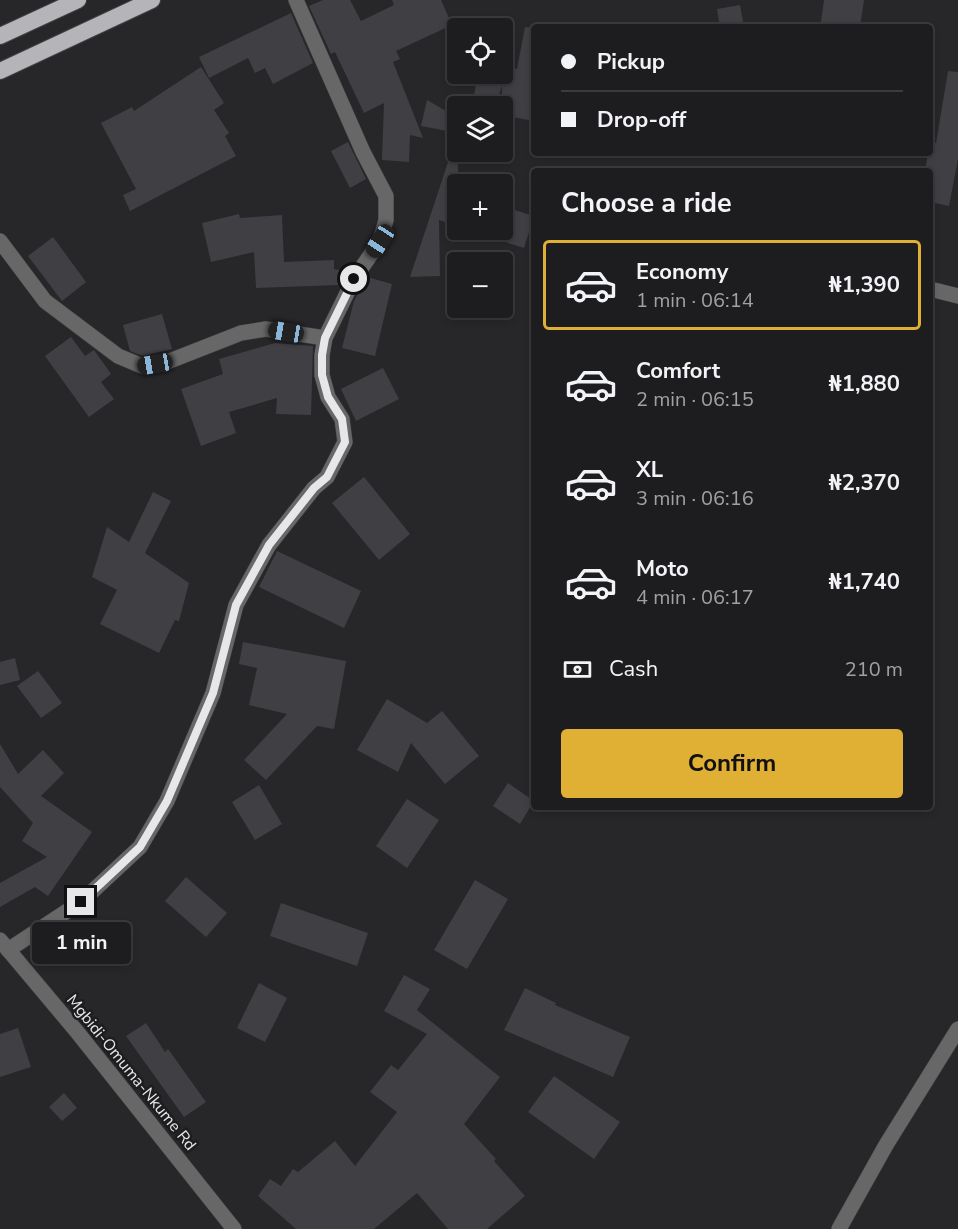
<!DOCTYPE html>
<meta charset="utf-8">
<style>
body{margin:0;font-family:"Nunito Sans",sans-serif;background:#2a292c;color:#f1f3f6;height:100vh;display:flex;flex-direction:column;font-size:22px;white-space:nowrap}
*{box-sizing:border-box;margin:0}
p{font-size:20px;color:#a0a1a4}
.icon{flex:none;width:33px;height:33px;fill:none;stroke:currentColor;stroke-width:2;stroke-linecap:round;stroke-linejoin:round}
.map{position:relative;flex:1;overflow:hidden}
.panel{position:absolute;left:531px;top:168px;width:402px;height:642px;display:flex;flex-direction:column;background:#1d1c1f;border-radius:6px;box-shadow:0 3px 9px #0003,0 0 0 2px #3b3a3d}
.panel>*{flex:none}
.guide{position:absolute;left:531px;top:24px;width:402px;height:132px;border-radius:6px;box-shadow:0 3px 9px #0003,0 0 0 2px #3b3a3d;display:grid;align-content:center;height:132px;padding:0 30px;background:#1d1c1f}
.controls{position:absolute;left:447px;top:18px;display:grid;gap:12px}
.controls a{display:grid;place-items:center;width:66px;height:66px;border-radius:6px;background:#1d1c1f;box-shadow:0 3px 9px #0003,0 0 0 2px #3b3a3d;font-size:30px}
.end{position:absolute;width:27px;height:27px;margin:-14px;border:8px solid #e7e7e9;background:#111;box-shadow:0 0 0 3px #111}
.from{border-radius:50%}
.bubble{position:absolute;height:42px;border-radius:6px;background:#1d1c1f;box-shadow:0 3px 9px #0003,0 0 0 2px #3b3a3d;font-size:20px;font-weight:700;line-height:42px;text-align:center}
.car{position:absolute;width:18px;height:36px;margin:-18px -9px;border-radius:8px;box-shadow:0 0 4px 2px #0007;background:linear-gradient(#222 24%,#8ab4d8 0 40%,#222 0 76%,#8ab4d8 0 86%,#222 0)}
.guide b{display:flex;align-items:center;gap:21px;height:57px;font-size:22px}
.guide b+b{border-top:2px solid #3b3a3d}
.guide i{width:15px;height:15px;background:#f1f3f6}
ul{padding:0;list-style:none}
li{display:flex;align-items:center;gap:18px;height:90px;margin:0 12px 9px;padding:0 18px;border:3px solid transparent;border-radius:6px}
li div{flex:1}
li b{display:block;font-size:22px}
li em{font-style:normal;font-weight:700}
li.on{border-color:#e0b034}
li>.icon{width:54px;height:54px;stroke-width:1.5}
h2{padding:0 30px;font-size:27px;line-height:72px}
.pay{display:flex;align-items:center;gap:15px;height:66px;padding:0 30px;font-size:22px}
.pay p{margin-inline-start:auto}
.primary-button{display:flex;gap:12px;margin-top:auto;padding:12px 30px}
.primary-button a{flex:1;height:69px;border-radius:6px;background:#e0b034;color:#111;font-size:24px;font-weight:700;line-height:69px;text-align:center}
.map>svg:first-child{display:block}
.building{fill:#403f43}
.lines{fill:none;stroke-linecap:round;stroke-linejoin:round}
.minor-casing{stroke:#424144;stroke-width:16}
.tertiary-casing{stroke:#424144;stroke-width:16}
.trunk-casing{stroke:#424144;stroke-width:18}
.minor{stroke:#676768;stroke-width:15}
.tertiary{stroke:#676768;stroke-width:15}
.trunk{stroke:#b5b4b8;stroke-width:16}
.route{stroke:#e7e7e9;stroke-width:8}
.labels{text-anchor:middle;stroke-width:5;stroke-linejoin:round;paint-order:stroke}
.street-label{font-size:16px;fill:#e7e7e9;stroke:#1d1c1f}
</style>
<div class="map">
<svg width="958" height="1229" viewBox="0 0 958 1229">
<rect width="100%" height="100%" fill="#272629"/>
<g class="building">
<path d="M 323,0 L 350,0 L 361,21 L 394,5 L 392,0 L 441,0 L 452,25 L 396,51 L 400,59 L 393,62 L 423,138 L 410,135 L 409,162 L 382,160 L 384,103 L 364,113 L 335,52 L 331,54 L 309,6 Z"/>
<path d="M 824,0 L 864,0 L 860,27 L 821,22 Z"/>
<path d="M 740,5 L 744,27 L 720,27 L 717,9 Z"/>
<path d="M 291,13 L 313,63 L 273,84 L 265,68 L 255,73 L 248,58 L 209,78 L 199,57 Z"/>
<path d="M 525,27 L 534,28 L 534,121 L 502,115 L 502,86 L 495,106 L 472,106 L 478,74 L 502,74 L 502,66 L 517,69 Z"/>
<path d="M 201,67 L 224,103 L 214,110 L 229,133 L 225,136 L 236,156 L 130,211 L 123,195 L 136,189 L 101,123 L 132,107 L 134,111 Z"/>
<path d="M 948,71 L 958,72 L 958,159 L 949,206 L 930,202 L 930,171 L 925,171 L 930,141 L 936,143 Z"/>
<path d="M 427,100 L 458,118 L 458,133 L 421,126 Z"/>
<path d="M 348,142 L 366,179 L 350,188 L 331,151 Z"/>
<path d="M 454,144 L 458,145 L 458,226 L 439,220 L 440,276 L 410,277 Z"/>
<path d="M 502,206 L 534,216 L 524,248 L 502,241 Z"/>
<path d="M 239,214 L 240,218 L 282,215 L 284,262 L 334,260 L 334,269 L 347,272 L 340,285 L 256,288 L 254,252 L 211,262 L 202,223 Z"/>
<path d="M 53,237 L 86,282 L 62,301 L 28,256 Z"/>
<path d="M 367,277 L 392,284 L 375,356 L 342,348 L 354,301 Z"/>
<path d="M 162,314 L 172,349 L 143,356 L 130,351 L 123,325 Z"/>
<path d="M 71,337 L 85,356 L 94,350 L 111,374 L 101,382 L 114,399 L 89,417 L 45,356 Z"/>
<path d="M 275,343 L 313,346 L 311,415 L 276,414 L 277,398 L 229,412 L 236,433 L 201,446 L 181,389 L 223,374 L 219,359 Z"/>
<path d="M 383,368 L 399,399 L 356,421 L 341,389 Z"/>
<path d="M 364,477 L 410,534 L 379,560 L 332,503 Z"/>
<path d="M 153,492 L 171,501 L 145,553 L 189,583 L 179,621 L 175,620 L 159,653 L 100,624 L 117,590 L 92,577 L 107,527 L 129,542 Z"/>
<path d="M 277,551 L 361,591 L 344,628 L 259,587 Z"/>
<path d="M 243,642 L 346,661 L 334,729 L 317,726 L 266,780 L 244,760 L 287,714 L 249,705 L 257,668 L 239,664 Z"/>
<path d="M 15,658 L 20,680 L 0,685 L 0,662 Z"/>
<path d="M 38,671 L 62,703 L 41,718 L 17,686 Z"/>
<path d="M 387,699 L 427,723 L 442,711 L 479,756 L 445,784 L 411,743 L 398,772 L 357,750 Z"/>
<path d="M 0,744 L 18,774 L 43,750 L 64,773 L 41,796 L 92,832 L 48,896 L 35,887 L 0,907 L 0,883 L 47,857 L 22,841 L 33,823 L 0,787 Z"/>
<path d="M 508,783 L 534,801 L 520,824 L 493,806 Z"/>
<path d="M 259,785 L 282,824 L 255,840 L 232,802 Z"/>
<path d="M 407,799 L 439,820 L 407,868 L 376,846 Z"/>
<path d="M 186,877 L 227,913 L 206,937 L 165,901 Z"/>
<path d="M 475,880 L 508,899 L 467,969 L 434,950 Z"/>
<path d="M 281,903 L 368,933 L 357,966 L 270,936 Z"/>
<path d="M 404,975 L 430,989 L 417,1010 L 500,1077 L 464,1124 L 496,1159 L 494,1161 L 525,1196 L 487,1229 L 448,1229 L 417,1193 L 374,1229 L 296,1229 L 258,1196 L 270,1179 L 281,1186 L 293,1169 L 298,1172 L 335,1141 L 355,1166 L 397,1112 L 370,1092 L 391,1065 L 398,1070 L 427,1034 L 384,1011 Z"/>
<path d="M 259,983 L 287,998 L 265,1042 L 237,1028 Z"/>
<path d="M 525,988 L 556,1003 L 555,1005 L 630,1037 L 613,1077 L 504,1030 Z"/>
<path d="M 146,1023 L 165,1052 L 168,1049 L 206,1102 L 184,1117 L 126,1036 Z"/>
<path d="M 18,1028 L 31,1067 L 0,1077 L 0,1034 Z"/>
<path d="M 554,1076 L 620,1122 L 594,1159 L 528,1112 Z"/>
<path d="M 64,1093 L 77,1108 L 62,1121 L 49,1107 Z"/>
</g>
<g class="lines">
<g class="minor-casing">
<g id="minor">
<path d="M 0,241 L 45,301 L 118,356 L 142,366 L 167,362 L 241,333 L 266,329 L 325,338"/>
<path d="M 930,289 L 958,296"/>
<path d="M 8,950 L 81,902 L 140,847 L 167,801 L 213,693 L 236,605 L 269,545 L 314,488 L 327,477 L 345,442 L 342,419 L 328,397 L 322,375 L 322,355 L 325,338 L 354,279 L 380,241 L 386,220 L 386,196 L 363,152 L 296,0"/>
<path d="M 839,1229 L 886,1145 L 958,1029"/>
</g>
</g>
<g class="tertiary-casing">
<path id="tertiary" d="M 0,940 L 78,1033 L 234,1229"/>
</g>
<g class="trunk-casing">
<g id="trunk">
<path d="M 0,36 L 78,0"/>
<path d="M 0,71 L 152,0"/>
</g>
</g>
<use href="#minor" class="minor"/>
<use href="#tertiary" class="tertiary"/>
<use href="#trunk" class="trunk"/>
</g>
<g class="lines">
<path class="route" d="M 81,902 L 140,847 L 167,801 L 213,693 L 236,605 L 269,545 L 314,488 L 327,477 L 345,442 L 342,419 L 328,397 L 322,375 L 322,355 L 325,338 L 354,279"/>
</g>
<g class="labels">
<g class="street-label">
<text transform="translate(132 1072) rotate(51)" y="6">Mgbidi-Omuma-Nkume Rd</text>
</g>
</g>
</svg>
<div class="controls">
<a><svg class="icon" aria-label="locate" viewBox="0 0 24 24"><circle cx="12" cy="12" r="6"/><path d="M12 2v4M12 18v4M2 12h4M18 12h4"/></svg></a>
<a><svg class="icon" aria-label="layers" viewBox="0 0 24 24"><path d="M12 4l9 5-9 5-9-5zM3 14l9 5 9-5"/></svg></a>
<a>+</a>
<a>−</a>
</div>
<i class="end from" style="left:354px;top:279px"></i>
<i class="end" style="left:81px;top:902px"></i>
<div class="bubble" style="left:32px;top:922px;width:99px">1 min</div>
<i class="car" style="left:380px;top:241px;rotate:213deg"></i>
<i class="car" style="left:286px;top:332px;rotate:279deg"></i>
<i class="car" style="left:155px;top:364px;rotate:260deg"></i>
<div class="guide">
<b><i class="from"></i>Pickup</b>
<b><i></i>Drop-off</b>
</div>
<section class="panel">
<h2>Choose a ride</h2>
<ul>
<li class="on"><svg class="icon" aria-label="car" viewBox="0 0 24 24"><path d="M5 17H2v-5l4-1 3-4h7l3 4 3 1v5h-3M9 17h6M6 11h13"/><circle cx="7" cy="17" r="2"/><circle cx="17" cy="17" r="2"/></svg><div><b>Economy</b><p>1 min · 06:14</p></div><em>₦1,390</em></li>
<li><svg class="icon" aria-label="car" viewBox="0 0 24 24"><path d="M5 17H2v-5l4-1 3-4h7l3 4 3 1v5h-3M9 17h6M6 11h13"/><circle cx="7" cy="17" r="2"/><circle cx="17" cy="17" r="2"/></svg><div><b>Comfort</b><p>2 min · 06:15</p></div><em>₦1,880</em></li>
<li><svg class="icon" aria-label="car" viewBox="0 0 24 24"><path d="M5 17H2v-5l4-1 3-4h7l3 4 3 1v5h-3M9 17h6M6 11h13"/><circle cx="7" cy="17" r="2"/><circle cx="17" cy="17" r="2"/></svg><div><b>XL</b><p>3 min · 06:16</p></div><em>₦2,370</em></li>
<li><svg class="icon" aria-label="car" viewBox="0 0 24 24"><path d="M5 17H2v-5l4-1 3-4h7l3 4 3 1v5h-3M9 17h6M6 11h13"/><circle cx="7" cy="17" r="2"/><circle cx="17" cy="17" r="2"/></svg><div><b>Moto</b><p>4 min · 06:17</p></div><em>₦1,740</em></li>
</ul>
<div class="pay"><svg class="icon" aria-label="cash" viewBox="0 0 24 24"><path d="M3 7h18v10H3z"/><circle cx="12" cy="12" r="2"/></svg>Cash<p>210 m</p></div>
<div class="primary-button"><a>Confirm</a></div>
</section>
</div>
